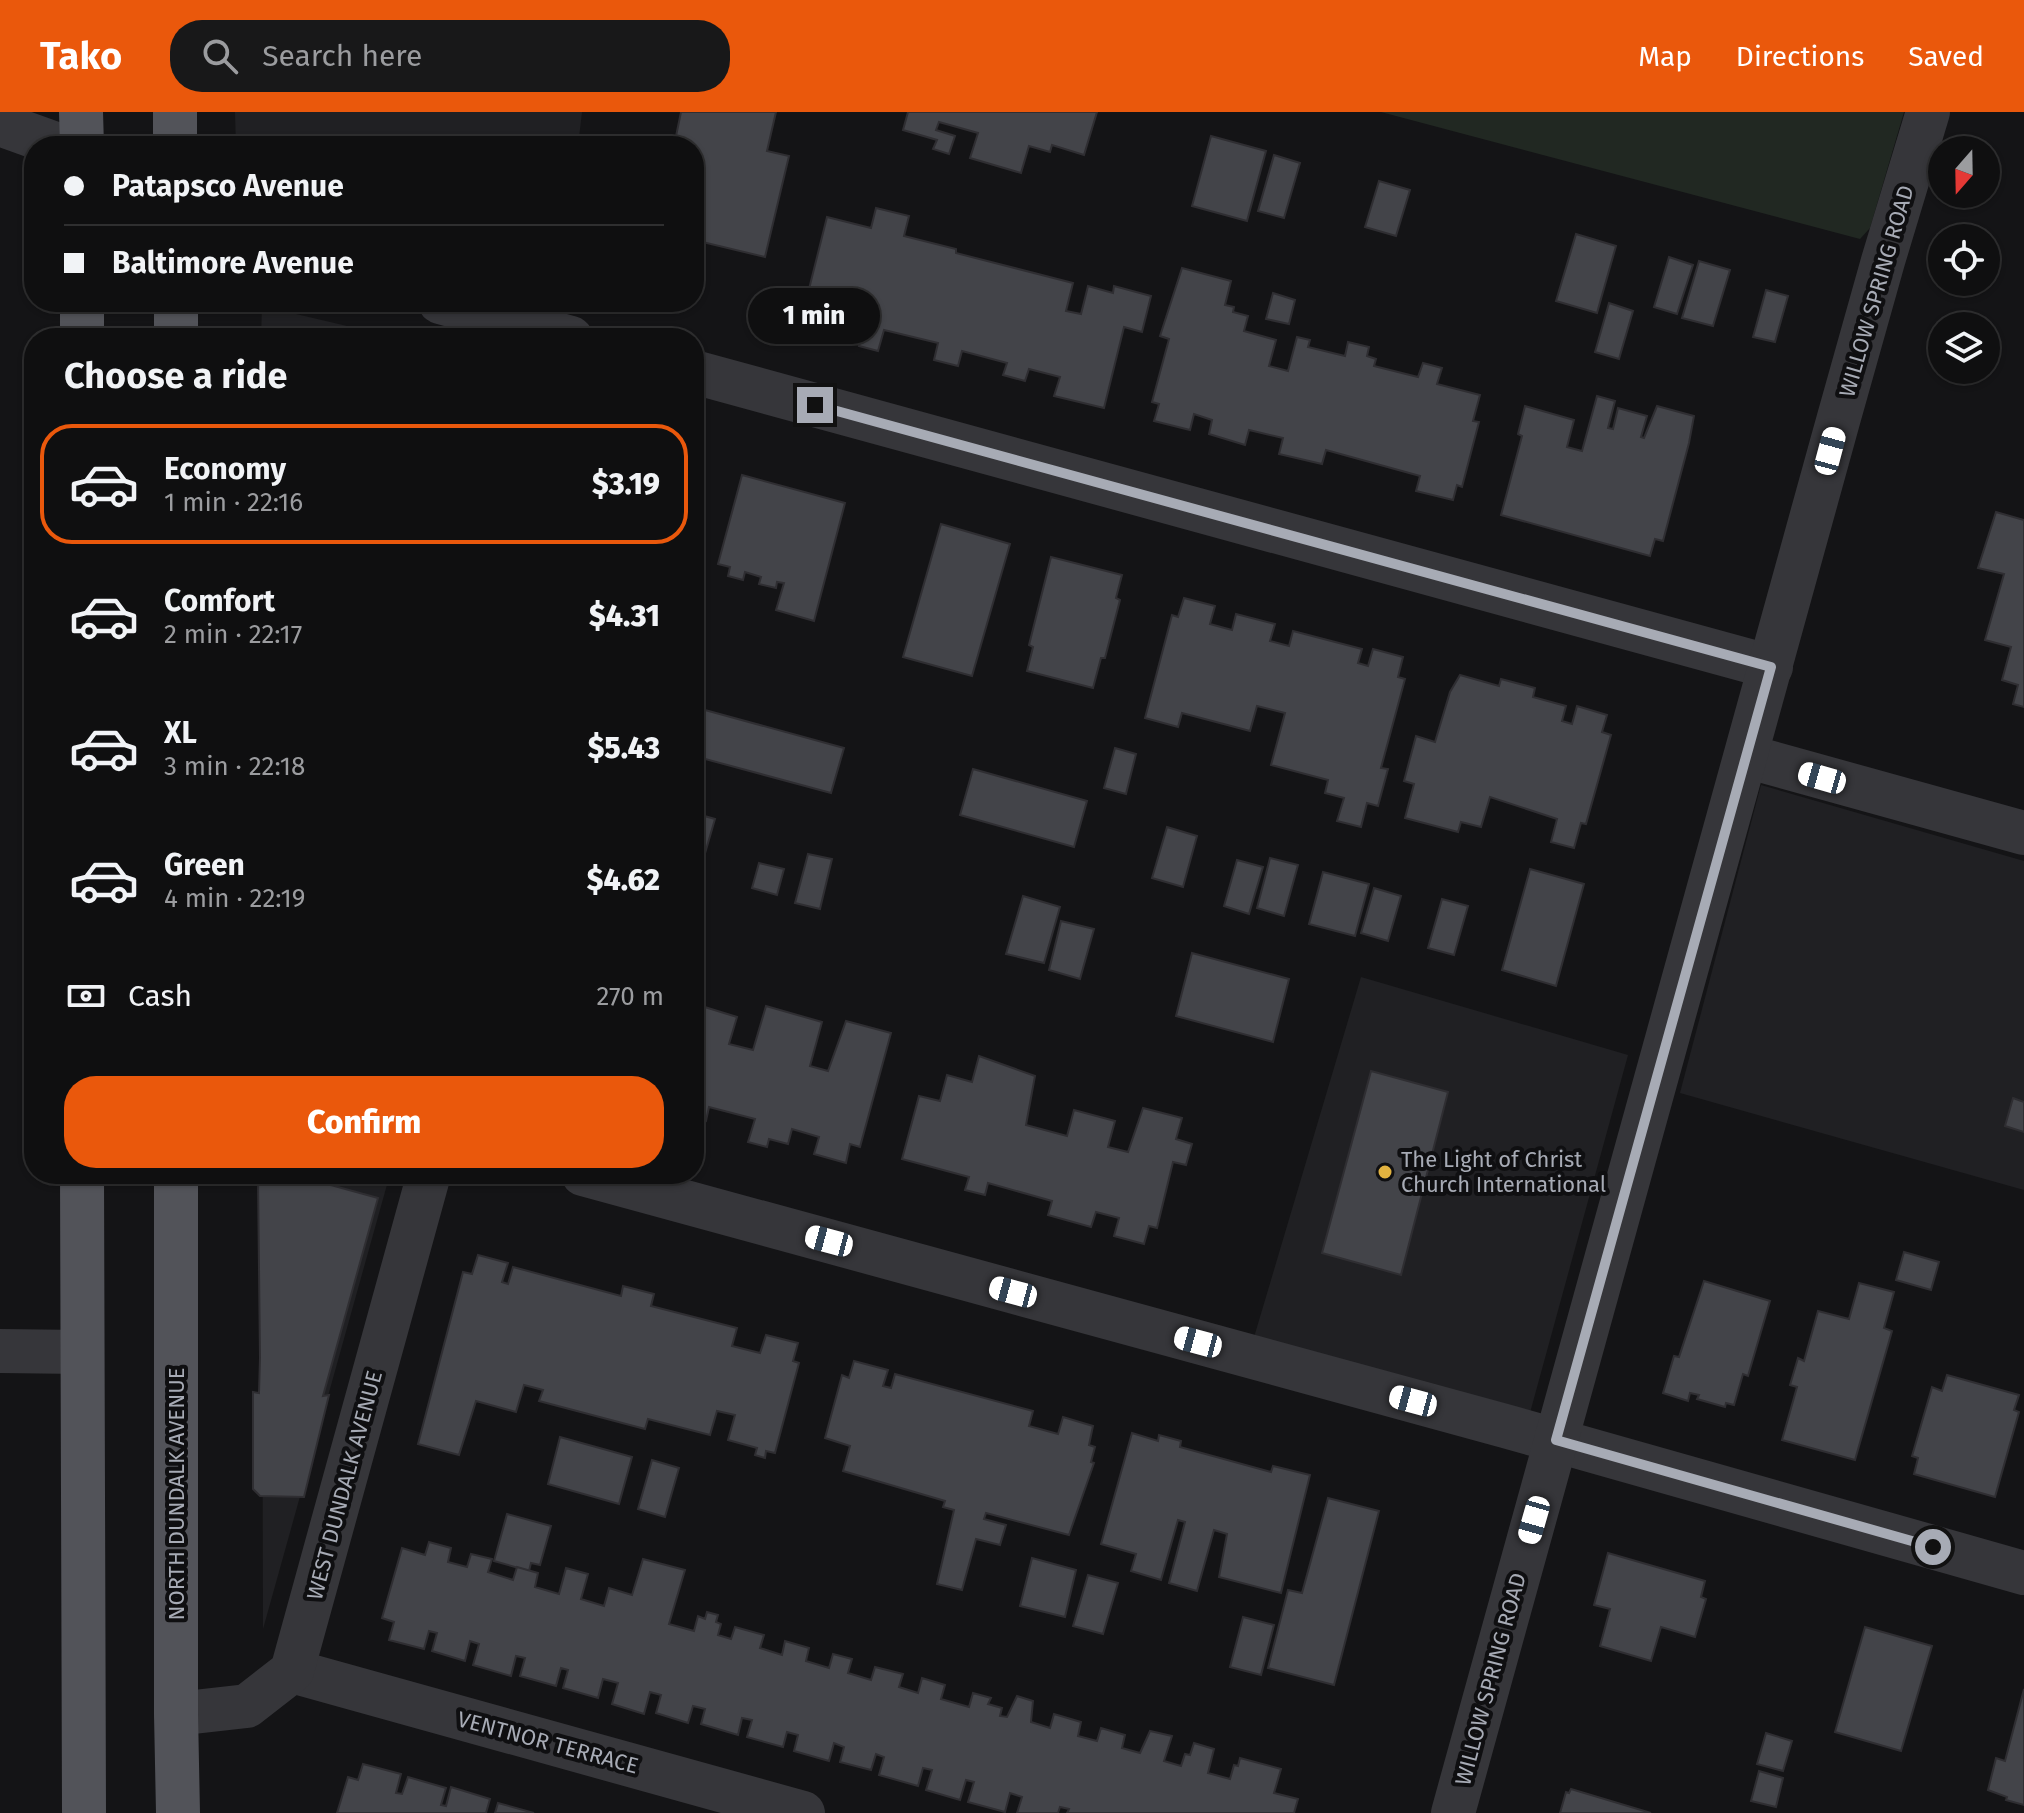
<!DOCTYPE html>
<meta charset="utf-8">
<style>
body{margin:0;font-family:"Fira Sans",sans-serif;background:#181819;color:#f1f3f6;height:100vh;display:flex;flex-direction:column;font-size:30px;white-space:nowrap}
*{box-sizing:border-box;margin:0}
p{font-size:26px;color:#9b9c9f}
.icon{flex:none;width:44px;height:44px;fill:none;stroke:currentColor;stroke-width:2;stroke-linecap:round;stroke-linejoin:round}
.map{position:relative;flex:1;overflow:hidden}
.side{position:absolute;left:24px;top:216px;width:680px;height:856px;display:flex;flex-direction:column;background:#0f0f10;border-radius:32px;box-shadow:0 2px 6px #0004,0 0 0 2px #2f2f30}
.side>*{flex:none}
.top-card{position:absolute;left:24px;top:24px;width:680px;height:176px;border-radius:32px;box-shadow:0 2px 6px #0004,0 0 0 2px #2f2f30;display:grid;align-content:center;height:176px;padding:0 40px;background:#0f0f10}
.needle{width:52px;rotate:200deg}
.tools{position:absolute;left:1928px;top:24px;display:grid;gap:16px}
.tools a{display:grid;place-items:center;width:72px;height:72px;border-radius:50%;background:#0f0f10;box-shadow:0 2px 6px #0004,0 0 0 2px #2f2f30;font-size:40px}
.end{position:absolute;width:36px;height:36px;margin:-18px;border:10px solid #a7abb5;background:#111;box-shadow:0 0 0 4px #111}
.from{border-radius:50%}
.bubble{position:absolute;height:56px;border-radius:28px;background:#0f0f10;box-shadow:0 2px 6px #0004,0 0 0 2px #2f2f30;font-size:26px;font-weight:800;line-height:56px;text-align:center}
.car{position:absolute;width:24px;height:48px;margin:-24px -12px;border-radius:10px;box-shadow:0 0 6px 2px #0007;background:linear-gradient(#fff 24%,#345 0 40%,#fff 0 76%,#345 0 86%,#fff 0)}
.top-card b{display:flex;align-items:center;gap:28px;height:76px;font-size:30px}
.top-card b+b{border-top:2px solid #2f2f30}
.top-card i{width:20px;height:20px;background:#f1f3f6}
ul{padding:0;list-style:none}
li{display:flex;align-items:center;gap:24px;height:120px;margin:0 16px 12px;padding:0 24px;border:4px solid transparent;border-radius:32px}
li div{flex:1}
li b{display:block;font-size:30px}
li em{font-style:normal;font-weight:800}
li.current{border-color:#ea580c}
li>.icon{width:72px;height:72px;stroke-width:1.5}
h2{padding:0 40px;font-size:36px;line-height:96px}
.pay{display:flex;align-items:center;gap:20px;height:88px;padding:0 40px;font-size:30px}
.pay p{margin-inline-start:auto}
.action{display:flex;gap:16px;margin-top:auto;padding:16px 40px}
.action a{flex:1;height:92px;border-radius:32px;background:#ea580c;color:#fff;font-size:32px;font-weight:800;line-height:92px;text-align:center}
header{display:flex;align-items:center;gap:48px;box-sizing:border-box;height:112px;padding:0 40px;background:#ea580c;color:#fff}
header strong{font-size:38px}
nav{display:flex;gap:44px;margin-inline-start:auto;font-size:28px}
.search{width:560px;height:72px;background:#181819;display:flex;align-items:center;gap:20px;box-sizing:border-box;padding:0 28px;border-radius:32px;color:#9b9c9f;font-size:30px}
.map>svg:first-child{display:block}
.built{fill:#202023}
.green{fill:#212822}
.building{fill:#434449;stroke:#2f2e32;stroke-width:2}
.lines{fill:none;stroke-linecap:round;stroke-linejoin:round}
.minor{stroke:#36363a;stroke-width:44}
.major{stroke:#525359;stroke-width:44}
.route{stroke:#a7abb5;stroke-width:10}
.poi-dot{fill:#e2b340;stroke:#0f0f11;stroke-width:3}
.labels{text-anchor:middle;stroke-width:8;stroke-linejoin:round;paint-order:stroke}
.street-label{font-size:22px;fill:#a7abb5;stroke:#0f0f11}
.poi-label{font-size:22px;fill:#a7abb5;stroke:#0f0f11;text-anchor:start}
</style>
<header>
<strong>Tako</strong>
<div class="search"><svg class="icon" aria-label="search" viewBox="0 0 24 24"><circle cx="10" cy="10" r="6"/><path d="M15 15l6 6"/></svg>Search here</div>
<nav><a>Map</a><a>Directions</a><a>Saved</a></nav>
</header>
<div class="map">
<svg width="2024" height="1701" viewBox="0 0 2024 1701">
<rect width="100%" height="100%" fill="#141416"/>
<g class="built">
<path d="M 235,0 L 582,0 L 578,34 L 236,34 Z"/>
<path d="M 262,194 L 398,226 L 261,226 Z"/>
<path d="M 1761,673 L 2024,749 L 2024,1078 L 1680,981 Z"/>
<path d="M 1361,865 L 1628,943 L 1528,1308 L 1252,1232 Z"/>
<path d="M 262,1062 L 357,1062 L 388,1069 L 263,1517 Z"/>
</g>
<path class="green" d="M 1381,0 L 1904,0 L 1870,116 L 1860,127 Z"/>
<g class="building">
<path d="M 681,0 L 776,0 L 767,39 L 789,44 L 765,145 L 694,128 L 694,34 L 674,34 Z"/>
<path d="M 908,0 L 1097,0 L 1084,43 L 1052,33 L 1050,40 L 1029,34 L 1021,61 L 970,46 L 978,21 L 939,10 L 936,18 L 955,24 L 949,42 L 933,37 L 937,28 L 903,18 Z"/>
<path d="M 1211,24 L 1266,39 L 1247,109 L 1192,94 Z"/>
<path d="M 1274,43 L 1300,51 L 1284,106 L 1258,99 Z"/>
<path d="M 1379,69 L 1410,78 L 1396,124 L 1365,115 Z"/>
<path d="M 876,96 L 909,104 L 904,124 L 956,137 L 956,141 L 1073,171 L 1066,199 L 1081,202 L 1088,174 L 1113,181 L 1114,174 L 1151,184 L 1142,220 L 1124,215 L 1104,296 L 1054,284 L 1060,265 L 1029,257 L 1025,269 L 1003,263 L 1007,251 L 962,239 L 958,254 L 934,248 L 938,231 L 884,218 L 878,239 L 859,234 L 864,211 L 804,197 L 827,105 L 871,116 Z"/>
<path d="M 1576,122 L 1616,134 L 1597,201 L 1556,189 Z"/>
<path d="M 1669,145 L 1693,153 L 1677,202 L 1654,195 Z"/>
<path d="M 1699,149 L 1730,158 L 1713,214 L 1682,206 Z"/>
<path d="M 1182,156 L 1231,169 L 1225,193 L 1234,195 L 1233,200 L 1248,204 L 1244,219 L 1276,228 L 1269,254 L 1288,259 L 1297,225 L 1310,228 L 1308,235 L 1345,244 L 1348,230 L 1369,235 L 1367,244 L 1376,247 L 1374,254 L 1418,265 L 1423,251 L 1442,256 L 1437,272 L 1480,283 L 1473,309 L 1479,310 L 1462,375 L 1457,373 L 1453,388 L 1416,379 L 1420,364 L 1326,338 L 1322,352 L 1279,342 L 1283,326 L 1249,318 L 1245,333 L 1209,322 L 1212,308 L 1194,302 L 1190,318 L 1154,309 L 1159,292 L 1152,290 L 1169,227 L 1160,224 Z"/>
<path d="M 1766,178 L 1788,184 L 1775,230 L 1753,225 Z"/>
<path d="M 1273,181 L 1295,188 L 1289,212 L 1266,207 Z"/>
<path d="M 1609,191 L 1633,199 L 1619,247 L 1595,240 Z"/>
<path d="M 1597,284 L 1615,289 L 1608,316 L 1613,317 L 1618,296 L 1647,304 L 1641,325 L 1644,326 L 1657,294 L 1694,304 L 1689,331 L 1663,429 L 1655,427 L 1650,444 L 1501,403 L 1522,324 L 1518,322 L 1525,294 L 1574,308 L 1567,335 L 1582,339 Z"/>
<path d="M 742,363 L 845,391 L 814,509 L 776,498 L 784,471 L 777,470 L 776,476 L 759,472 L 761,465 L 745,460 L 743,468 L 728,464 L 730,455 L 718,452 Z"/>
<path d="M 1996,400 L 2024,408 L 2024,595 L 2013,592 L 2018,573 L 2002,568 L 2011,535 L 1985,528 L 2004,462 L 1978,456 Z"/>
<path d="M 941,412 L 1010,432 L 972,564 L 903,545 Z"/>
<path d="M 1051,445 L 1122,463 L 1116,486 L 1120,488 L 1105,546 L 1101,546 L 1093,576 L 1027,559 L 1033,535 L 1029,533 Z"/>
<path d="M 1184,486 L 1215,494 L 1210,512 L 1232,518 L 1236,502 L 1275,512 L 1270,529 L 1289,534 L 1293,519 L 1362,537 L 1358,551 L 1368,554 L 1373,537 L 1403,545 L 1398,565 L 1405,567 L 1381,656 L 1388,657 L 1378,694 L 1367,691 L 1361,715 L 1337,709 L 1344,686 L 1325,681 L 1328,668 L 1271,653 L 1285,601 L 1257,594 L 1250,619 L 1182,601 L 1178,615 L 1145,606 L 1172,503 L 1178,505 Z"/>
<path d="M 1460,563 L 1499,574 L 1501,567 L 1535,576 L 1533,585 L 1566,594 L 1562,609 L 1572,612 L 1577,594 L 1607,603 L 1602,620 L 1611,623 L 1586,712 L 1581,711 L 1574,736 L 1551,730 L 1557,707 L 1490,685 L 1481,715 L 1461,710 L 1458,720 L 1405,706 L 1414,672 L 1404,669 L 1416,624 L 1435,630 L 1450,580 Z"/>
<path d="M 694,595 L 844,636 L 831,681 L 694,644 Z"/>
<path d="M 1115,636 L 1136,642 L 1126,682 L 1104,676 Z"/>
<path d="M 973,657 L 1087,689 L 1074,735 L 960,703 Z"/>
<path d="M 694,701 L 715,707 L 699,762 L 694,761 Z"/>
<path d="M 1167,715 L 1197,724 L 1183,775 L 1152,766 Z"/>
<path d="M 808,742 L 832,747 L 820,797 L 795,791 Z"/>
<path d="M 1270,746 L 1298,753 L 1284,804 L 1257,796 Z"/>
<path d="M 1237,748 L 1263,755 L 1249,802 L 1224,794 Z"/>
<path d="M 759,751 L 784,757 L 777,783 L 752,776 Z"/>
<path d="M 1530,757 L 1584,772 L 1556,874 L 1502,858 Z"/>
<path d="M 1323,760 L 1369,772 L 1355,824 L 1309,812 Z"/>
<path d="M 1374,776 L 1401,784 L 1388,829 L 1361,821 Z"/>
<path d="M 1023,784 L 1060,795 L 1044,851 L 1006,842 Z"/>
<path d="M 1442,787 L 1468,794 L 1454,843 L 1428,836 Z"/>
<path d="M 1061,809 L 1094,817 L 1080,867 L 1049,858 Z"/>
<path d="M 1192,841 L 1289,867 L 1273,930 L 1176,904 Z"/>
<path d="M 695,892 L 737,905 L 729,932 L 753,938 L 766,894 L 822,910 L 810,954 L 828,959 L 846,909 L 891,921 L 860,1035 L 850,1032 L 846,1051 L 814,1042 L 819,1025 L 792,1017 L 788,1032 L 769,1027 L 767,1035 L 748,1030 L 755,1007 L 709,995 L 706,1009 L 702,1008 L 699,1015 L 694,1014 Z"/>
<path d="M 979,944 L 1035,964 L 1026,1013 L 1067,1024 L 1074,998 L 1115,1009 L 1108,1035 L 1128,1040 L 1143,996 L 1182,1006 L 1176,1027 L 1192,1032 L 1186,1053 L 1173,1050 L 1157,1116 L 1149,1114 L 1144,1132 L 1114,1124 L 1119,1106 L 1096,1100 L 1091,1115 L 1048,1103 L 1052,1089 L 988,1071 L 985,1083 L 965,1078 L 969,1065 L 902,1047 L 919,984 L 940,989 L 947,963 L 972,970 Z"/>
<path d="M 1371,959 L 1448,980 L 1401,1163 L 1322,1141 Z"/>
<path d="M 2013,986 L 2024,990 L 2024,1020 L 2005,1014 Z"/>
<path d="M 264,1062 L 291,1062 L 378,1086 L 323,1284 L 329,1283 L 304,1385 L 260,1384 L 253,1377 L 253,1280 L 259,1281 L 260,1246 L 258,1067 Z"/>
<path d="M 1904,1140 L 1939,1150 L 1931,1178 L 1896,1168 Z"/>
<path d="M 478,1143 L 508,1151 L 502,1170 L 508,1172 L 513,1155 L 621,1184 L 623,1174 L 654,1182 L 651,1194 L 737,1216 L 732,1234 L 760,1241 L 766,1223 L 798,1231 L 793,1249 L 799,1251 L 775,1341 L 766,1339 L 765,1346 L 755,1343 L 757,1336 L 728,1328 L 735,1303 L 717,1299 L 710,1323 L 648,1307 L 645,1317 L 539,1289 L 543,1278 L 524,1273 L 516,1300 L 476,1289 L 459,1343 L 418,1332 L 463,1160 L 472,1162 Z"/>
<path d="M 1704,1169 L 1770,1189 L 1748,1264 L 1743,1262 L 1734,1293 L 1726,1291 L 1725,1295 L 1697,1287 L 1699,1283 L 1690,1281 L 1688,1289 L 1663,1281 L 1674,1244 L 1679,1245 Z"/>
<path d="M 1859,1171 L 1894,1180 L 1884,1216 L 1892,1219 L 1855,1348 L 1782,1328 L 1797,1275 L 1790,1273 L 1798,1246 L 1804,1249 L 1818,1199 L 1849,1207 Z"/>
<path d="M 854,1249 L 888,1258 L 883,1274 L 891,1276 L 895,1262 L 1033,1299 L 1029,1314 L 1058,1322 L 1063,1305 L 1093,1314 L 1089,1333 L 1095,1335 L 1091,1350 L 1094,1351 L 1069,1423 L 986,1401 L 984,1407 L 1006,1413 L 1000,1433 L 976,1427 L 962,1478 L 937,1472 L 954,1398 L 943,1395 L 945,1389 L 843,1359 L 850,1334 L 825,1326 L 842,1263 L 849,1266 Z"/>
<path d="M 1947,1263 L 2019,1283 L 2014,1298 L 2019,1300 L 1995,1385 L 1914,1362 L 1918,1346 L 1912,1344 L 1932,1275 L 1942,1279 Z"/>
<path d="M 1132,1321 L 1158,1329 L 1159,1323 L 1181,1329 L 1180,1335 L 1271,1360 L 1273,1354 L 1310,1363 L 1281,1481 L 1219,1465 L 1227,1422 L 1214,1418 L 1197,1479 L 1169,1471 L 1185,1410 L 1178,1408 L 1161,1468 L 1131,1459 L 1136,1442 L 1101,1432 Z"/>
<path d="M 560,1325 L 632,1345 L 619,1392 L 548,1372 Z"/>
<path d="M 652,1348 L 679,1356 L 665,1405 L 638,1397 Z"/>
<path d="M 1328,1386 L 1379,1399 L 1334,1573 L 1268,1556 L 1288,1478 L 1302,1481 Z"/>
<path d="M 507,1402 L 551,1414 L 540,1453 L 531,1451 L 529,1459 L 494,1449 Z"/>
<path d="M 429,1430 L 451,1436 L 448,1450 L 467,1455 L 471,1442 L 492,1447 L 488,1460 L 513,1468 L 517,1455 L 538,1461 L 535,1475 L 559,1482 L 566,1456 L 588,1462 L 581,1487 L 604,1494 L 609,1476 L 632,1483 L 643,1447 L 685,1458 L 669,1512 L 694,1519 L 698,1504 L 705,1507 L 707,1500 L 718,1503 L 716,1510 L 721,1512 L 718,1523 L 731,1527 L 735,1515 L 764,1523 L 760,1536 L 782,1543 L 785,1529 L 809,1536 L 806,1549 L 829,1556 L 833,1542 L 852,1547 L 848,1561 L 871,1568 L 875,1555 L 903,1562 L 899,1575 L 918,1581 L 922,1566 L 945,1573 L 941,1587 L 969,1595 L 973,1581 L 991,1586 L 988,1592 L 1002,1596 L 1000,1604 L 1007,1605 L 1017,1584 L 1033,1589 L 1031,1610 L 1050,1616 L 1054,1602 L 1081,1610 L 1078,1624 L 1097,1629 L 1101,1616 L 1125,1623 L 1122,1636 L 1140,1641 L 1150,1619 L 1172,1624 L 1164,1649 L 1181,1654 L 1185,1642 L 1190,1643 L 1194,1631 L 1214,1637 L 1208,1661 L 1230,1667 L 1234,1653 L 1238,1654 L 1240,1646 L 1281,1657 L 1274,1681 L 1298,1687 L 1294,1701 L 1067,1701 L 1069,1697 L 1060,1695 L 1058,1701 L 1017,1701 L 1022,1685 L 1010,1681 L 1005,1700 L 968,1690 L 974,1670 L 966,1668 L 960,1688 L 926,1678 L 932,1658 L 923,1656 L 918,1674 L 879,1663 L 884,1645 L 876,1642 L 871,1658 L 840,1650 L 844,1635 L 834,1631 L 829,1649 L 794,1639 L 798,1623 L 787,1620 L 783,1635 L 747,1625 L 752,1608 L 742,1606 L 738,1623 L 701,1612 L 705,1597 L 693,1594 L 688,1611 L 656,1601 L 661,1583 L 650,1580 L 644,1602 L 612,1592 L 618,1571 L 603,1567 L 598,1586 L 563,1576 L 568,1558 L 561,1556 L 556,1574 L 520,1564 L 525,1546 L 516,1544 L 511,1564 L 473,1553 L 479,1532 L 470,1529 L 465,1549 L 432,1539 L 437,1521 L 429,1519 L 424,1537 L 389,1528 L 394,1510 L 382,1506 L 402,1436 L 425,1443 Z"/>
<path d="M 1608,1441 L 1705,1469 L 1701,1485 L 1706,1487 L 1695,1525 L 1661,1515 L 1651,1549 L 1600,1534 L 1610,1497 L 1594,1493 Z"/>
<path d="M 1032,1446 L 1076,1458 L 1065,1505 L 1020,1494 Z"/>
<path d="M 1088,1463 L 1118,1471 L 1103,1522 L 1073,1514 Z"/>
<path d="M 1243,1505 L 1274,1513 L 1261,1563 L 1230,1555 Z"/>
<path d="M 1865,1515 L 1932,1534 L 1901,1639 L 1835,1620 Z"/>
<path d="M 2024,1577 L 2024,1693 L 2006,1688 L 2007,1685 L 1988,1678 L 1996,1646 L 2005,1649 Z"/>
<path d="M 1766,1621 L 1792,1629 L 1783,1659 L 1757,1652 Z"/>
<path d="M 363,1652 L 401,1662 L 396,1681 L 402,1682 L 408,1665 L 446,1676 L 441,1693 L 446,1694 L 451,1675 L 490,1687 L 486,1701 L 337,1701 L 348,1665 L 358,1668 Z"/>
<path d="M 1759,1659 L 1783,1666 L 1776,1695 L 1751,1689 Z"/>
<path d="M 1571,1677 L 1651,1701 L 1560,1701 L 1566,1680 L 1569,1681 Z"/>
<path d="M 498,1691 L 534,1701 L 495,1701 Z"/>
</g>
<g class="lines">
<g class="minor">
<path d="M 0,12 L 61,34"/>
<path d="M 440,190 L 571,226"/>
<path d="M 694,260 L 1771,555"/>
<path d="M 1746,644 L 2024,721"/>
<path d="M 583,1062 L 1505,1314 L 2024,1461"/>
<path d="M 0,1239 L 82,1240"/>
<path d="M 292,1559 L 803,1701"/>
<path d="M 176,1602 L 247,1594 L 292,1559 L 429,1062"/>
<path d="M 1453,1701 L 1838,309 L 1883,149 L 1928,0"/>
</g>
<g class="major">
<path d="M 81,0 L 82,34"/>
<path d="M 175,0 L 175,34"/>
<path d="M 82,226 L 82,190"/>
<path d="M 176,226 L 176,190"/>
<path d="M 82,1062 L 84,1701"/>
<path d="M 176,1062 L 176,1602 L 178,1701"/>
</g>
</g>
<g class="lines">
<path class="route" d="M 815,293 L 1771,555 L 1556,1328 L 1933,1435"/>
</g>
<circle class="poi-dot" cx="1385" cy="1060" r="8"/>
<g class="labels">
<g class="street-label">
<text transform="translate(1876 179) rotate(-74)" y="8">WILLOW SPRING ROAD</text>
<text transform="translate(344 1373) rotate(-75)" y="8">WEST DUNDALK AVENUE</text>
<text transform="translate(176 1382) rotate(-90)" y="8">NORTH DUNDALK AVENUE</text>
<text transform="translate(1490 1567) rotate(-75)" y="8">WILLOW SPRING ROAD</text>
<text transform="translate(548 1630) rotate(15)" y="8">VENTNOR TERRACE</text>
</g>
<g class="poi-label">
<text x="1401" y="1055">The Light of Christ<tspan x="1401" dy="25">Church International</tspan></text>
</g>
</g>
</svg>
<div class="tools">
<a><svg class="needle" viewBox="-14 -14 28 28"><path d="M0-13l5 13h-10z" fill="#e53935"/><path d="M0 13l5-13h-10z" fill="#9b9c9f"/></svg></a>
<a><svg class="icon" aria-label="locate" viewBox="0 0 24 24"><circle cx="12" cy="12" r="6"/><path d="M12 2v4M12 18v4M2 12h4M18 12h4"/></svg></a>
<a><svg class="icon" aria-label="layers" viewBox="0 0 24 24"><path d="M12 4l9 5-9 5-9-5zM3 14l9 5 9-5"/></svg></a>
</div>
<i class="end from" style="left:1933px;top:1435px"></i>
<i class="end" style="left:815px;top:293px"></i>
<div class="bubble" style="left:748px;top:176px;width:132px">1 min</div>
<i class="car" style="left:1830px;top:339px;rotate:15deg"></i>
<i class="car" style="left:1822px;top:666px;rotate:286deg"></i>
<i class="car" style="left:829px;top:1129px;rotate:285deg"></i>
<i class="car" style="left:1013px;top:1180px;rotate:285deg"></i>
<i class="car" style="left:1198px;top:1230px;rotate:285deg"></i>
<i class="car" style="left:1413px;top:1289px;rotate:285deg"></i>
<i class="car" style="left:1534px;top:1408px;rotate:196deg"></i>
<div class="top-card">
<b><i class="from"></i>Patapsco Avenue</b>
<b><i></i>Baltimore Avenue</b>
</div>
<section class="side">
<h2>Choose a ride</h2>
<ul>
<li class="current"><svg class="icon" aria-label="car" viewBox="0 0 24 24"><path d="M5 17H2v-5l4-1 3-4h7l3 4 3 1v5h-3M9 17h6M6 11h13"/><circle cx="7" cy="17" r="2"/><circle cx="17" cy="17" r="2"/></svg><div><b>Economy</b><p>1 min · 22:16</p></div><em>$3.19</em></li>
<li><svg class="icon" aria-label="car" viewBox="0 0 24 24"><path d="M5 17H2v-5l4-1 3-4h7l3 4 3 1v5h-3M9 17h6M6 11h13"/><circle cx="7" cy="17" r="2"/><circle cx="17" cy="17" r="2"/></svg><div><b>Comfort</b><p>2 min · 22:17</p></div><em>$4.31</em></li>
<li><svg class="icon" aria-label="car" viewBox="0 0 24 24"><path d="M5 17H2v-5l4-1 3-4h7l3 4 3 1v5h-3M9 17h6M6 11h13"/><circle cx="7" cy="17" r="2"/><circle cx="17" cy="17" r="2"/></svg><div><b>XL</b><p>3 min · 22:18</p></div><em>$5.43</em></li>
<li><svg class="icon" aria-label="car" viewBox="0 0 24 24"><path d="M5 17H2v-5l4-1 3-4h7l3 4 3 1v5h-3M9 17h6M6 11h13"/><circle cx="7" cy="17" r="2"/><circle cx="17" cy="17" r="2"/></svg><div><b>Green</b><p>4 min · 22:19</p></div><em>$4.62</em></li>
</ul>
<div class="pay"><svg class="icon" aria-label="cash" viewBox="0 0 24 24"><path d="M3 7h18v10H3z"/><circle cx="12" cy="12" r="2"/></svg>Cash<p>270 m</p></div>
<div class="action"><a>Confirm</a></div>
</section>
</div>
